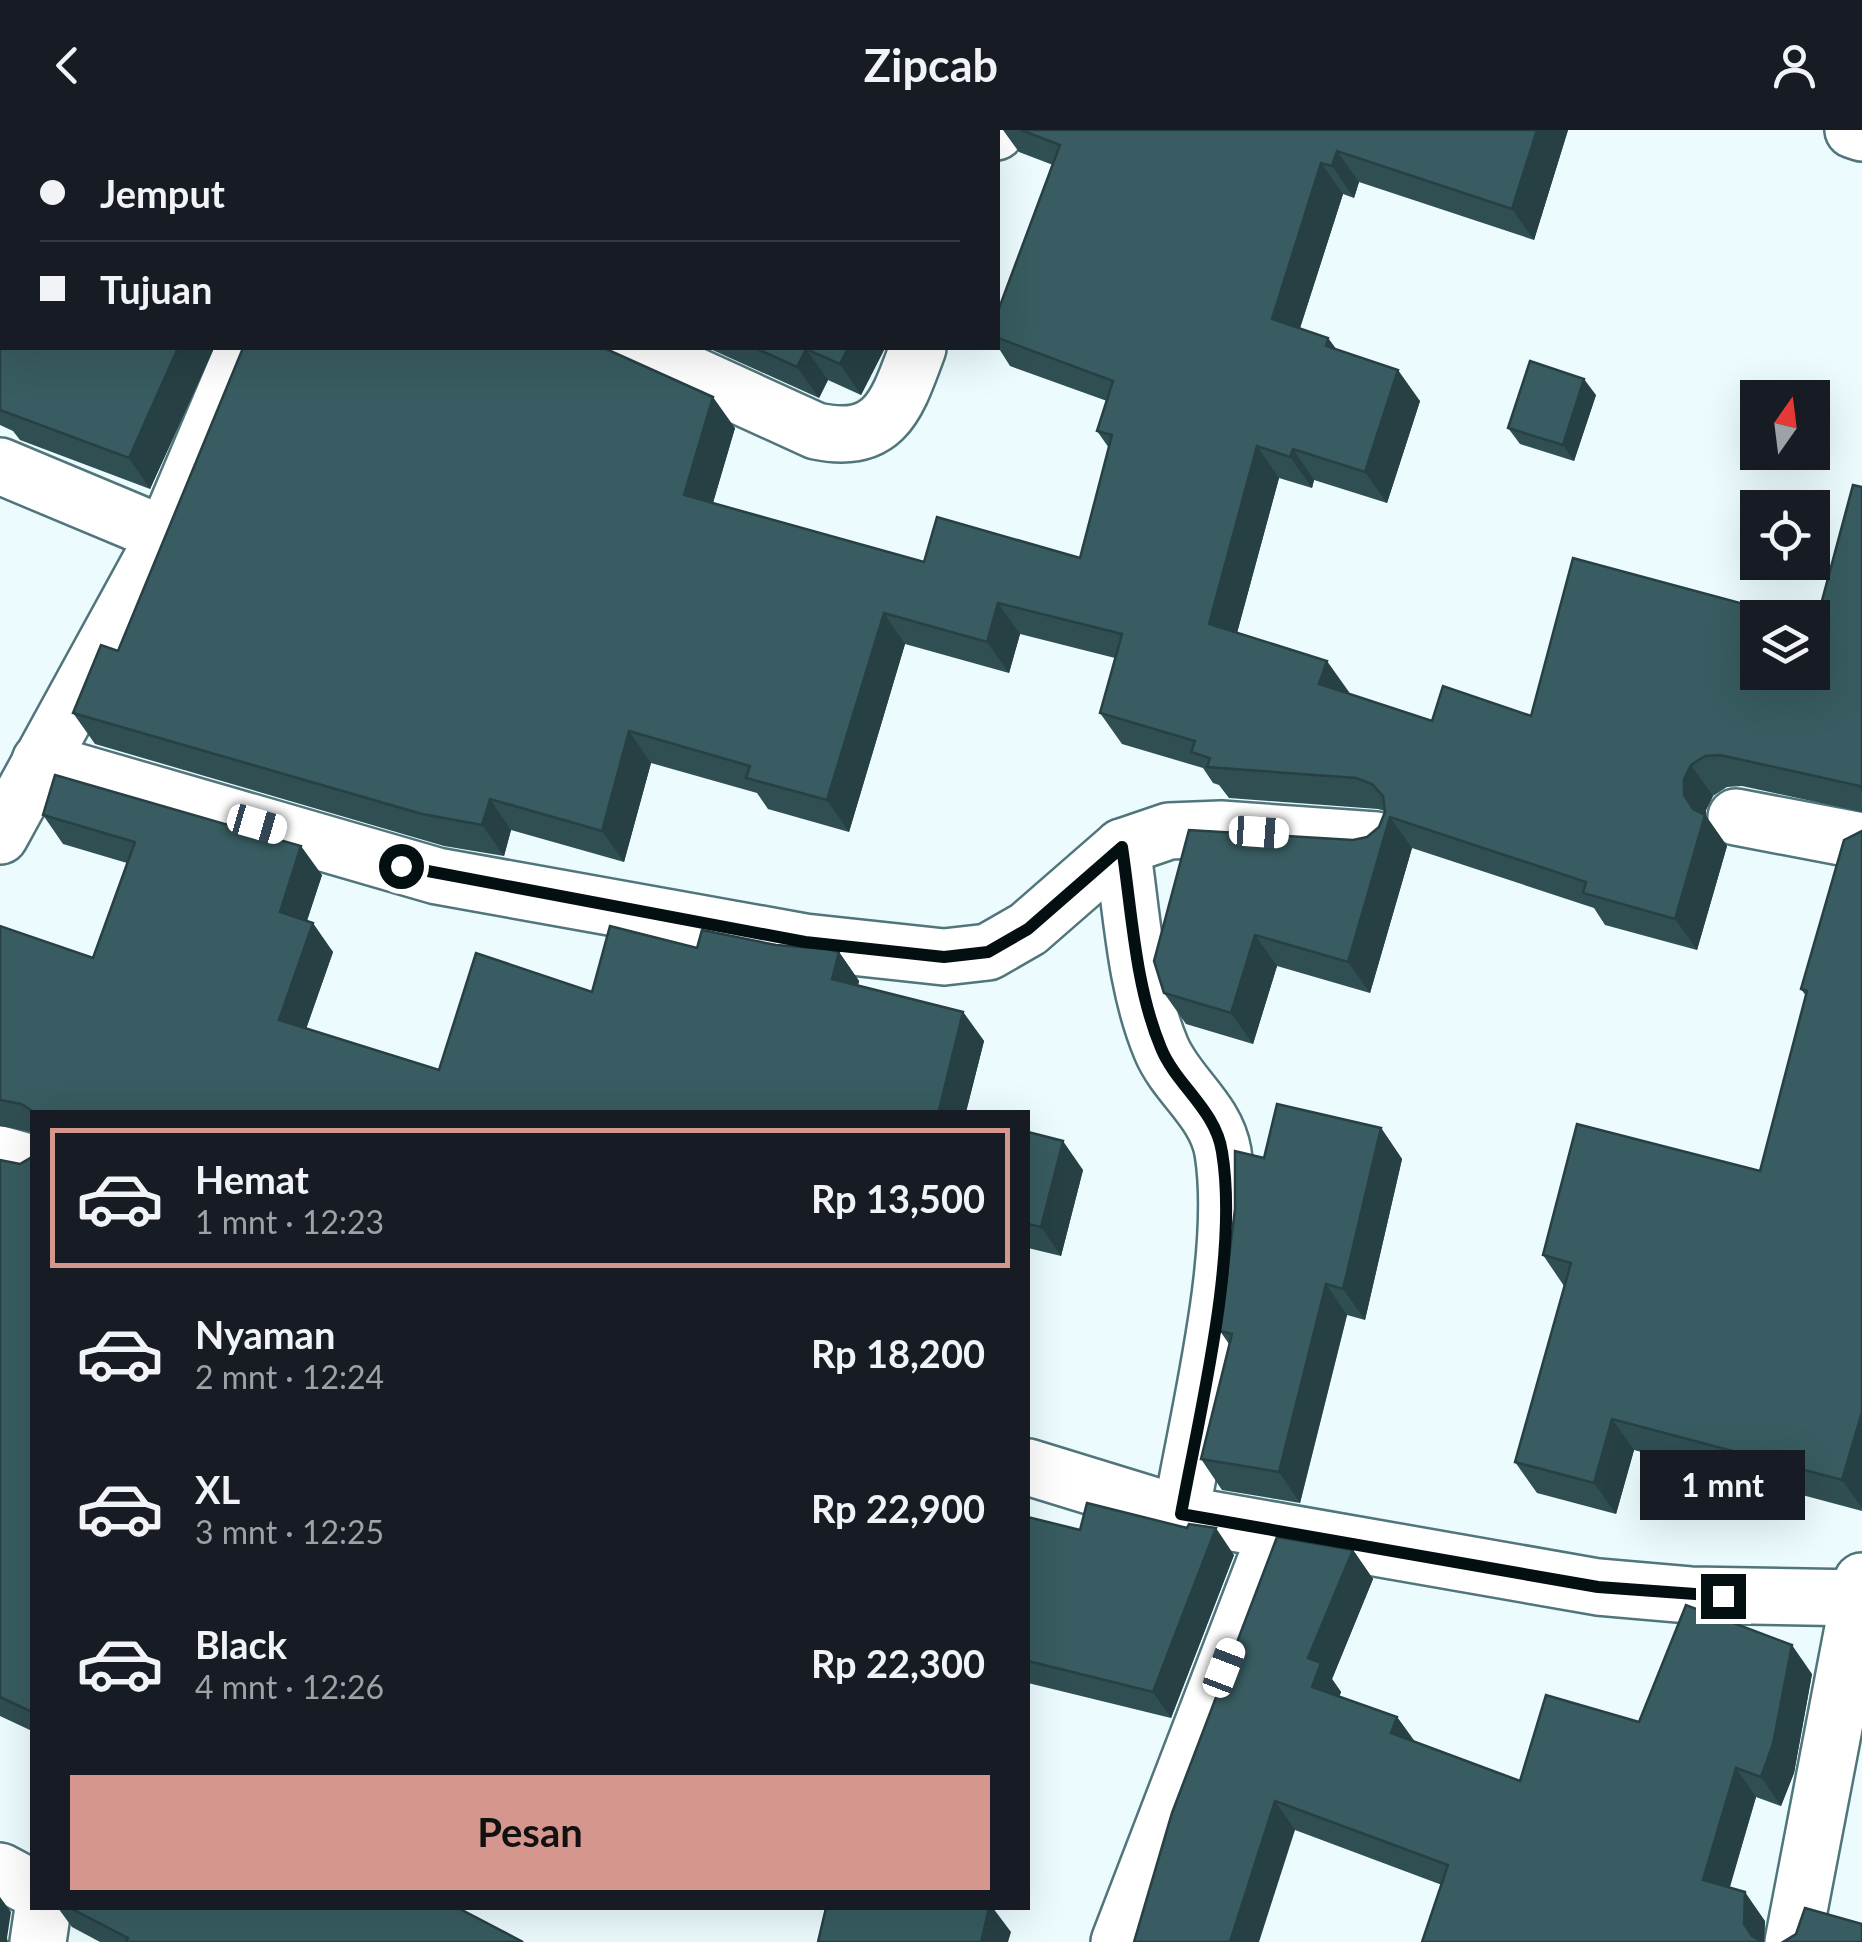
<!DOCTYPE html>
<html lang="id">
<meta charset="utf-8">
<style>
body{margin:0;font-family:Lato,sans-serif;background:#242831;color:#f1f3f6;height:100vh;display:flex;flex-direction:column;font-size:38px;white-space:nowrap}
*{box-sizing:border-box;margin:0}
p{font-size:32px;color:#9ea1a6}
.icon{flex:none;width:55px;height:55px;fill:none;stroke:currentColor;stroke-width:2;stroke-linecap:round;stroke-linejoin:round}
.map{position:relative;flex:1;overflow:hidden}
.side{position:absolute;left:30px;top:980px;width:1000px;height:800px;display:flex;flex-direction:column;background:#171b24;border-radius:0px;box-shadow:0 10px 40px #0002}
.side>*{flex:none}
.banner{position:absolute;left:0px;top:0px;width:1000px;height:220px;box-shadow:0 10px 40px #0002;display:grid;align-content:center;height:220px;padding:0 40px;background:#171b24}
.needle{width:65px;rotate:14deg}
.buttons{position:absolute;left:1740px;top:250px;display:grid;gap:20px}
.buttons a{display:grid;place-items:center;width:90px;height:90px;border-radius:0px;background:#171b24;box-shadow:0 10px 40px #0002;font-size:50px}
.end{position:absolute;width:45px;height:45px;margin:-22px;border:12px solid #030f11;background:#fff;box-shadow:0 0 0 5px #fff}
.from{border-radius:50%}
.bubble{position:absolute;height:70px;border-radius:0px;background:#171b24;box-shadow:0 10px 40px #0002;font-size:32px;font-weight:700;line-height:70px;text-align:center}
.car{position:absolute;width:30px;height:60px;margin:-30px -15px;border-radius:12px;box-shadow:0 0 8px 2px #0007;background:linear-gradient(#fff 24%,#345 0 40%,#fff 0 76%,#345 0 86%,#fff 0)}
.banner b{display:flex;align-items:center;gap:35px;height:95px;font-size:38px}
.banner b+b{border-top:2px solid #363941}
.banner i{width:25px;height:25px;background:#f1f3f6}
ul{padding:18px 0 0;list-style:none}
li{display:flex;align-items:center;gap:30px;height:140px;margin:0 20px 15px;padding:0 20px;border:5px solid transparent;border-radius:0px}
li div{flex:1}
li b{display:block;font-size:38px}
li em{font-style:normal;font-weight:700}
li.active{border-color:#d5978d}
li>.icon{width:90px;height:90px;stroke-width:1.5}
.primary-button{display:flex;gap:20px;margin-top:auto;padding:20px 40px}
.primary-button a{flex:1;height:115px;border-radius:0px;background:#d5978d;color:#111;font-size:40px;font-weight:700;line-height:115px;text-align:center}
header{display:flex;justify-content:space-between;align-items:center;height:130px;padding:0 40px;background:#171b24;font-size:45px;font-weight:700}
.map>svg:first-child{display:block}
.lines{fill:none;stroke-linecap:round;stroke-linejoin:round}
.minor-casing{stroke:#50757a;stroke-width:60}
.tertiary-casing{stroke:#50757a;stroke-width:60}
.minor{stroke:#fff;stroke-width:55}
.tertiary{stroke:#fff;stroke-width:55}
.wall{fill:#304f53}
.shaded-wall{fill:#274044}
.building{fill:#385c61;stroke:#274044;stroke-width:2.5}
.route{stroke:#030f11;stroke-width:12}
</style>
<header><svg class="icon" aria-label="back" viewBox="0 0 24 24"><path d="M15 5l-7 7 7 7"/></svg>Zipcab<svg class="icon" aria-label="person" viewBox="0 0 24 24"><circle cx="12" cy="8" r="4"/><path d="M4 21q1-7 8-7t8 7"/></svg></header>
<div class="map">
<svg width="1862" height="1812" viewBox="0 0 1862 1812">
<rect width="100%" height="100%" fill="#ebfbfe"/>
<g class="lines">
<g class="minor-casing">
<g id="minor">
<path d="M 1853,0 L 1862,3"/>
<path d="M 996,2 L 997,0"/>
<path d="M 634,218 L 816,301 C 886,316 897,274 918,218"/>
<path d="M 0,336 L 165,405"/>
<path d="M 40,631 L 437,746 L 805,812 L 944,827 L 988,822 L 1028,799 L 1122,717 L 1169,701 L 1221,699 L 1376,710"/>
<path d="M 1736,687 L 1862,711"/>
<path d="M 1122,717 C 1132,783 1135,856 1161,918 C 1176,955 1216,980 1223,1022 C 1239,1124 1199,1280 1181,1384"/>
<path d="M 0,1024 L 32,1033"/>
<path d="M 1028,1337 L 1181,1384 L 1598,1457 L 1690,1465 L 1862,1468"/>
<path d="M 0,1741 L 32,1758"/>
<path d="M 38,1812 L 43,1778"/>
<path d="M 1119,1812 L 1277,1401"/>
<path d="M 1793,1812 L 1862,1451"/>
</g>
</g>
<g class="tertiary-casing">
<g id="tertiary">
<path d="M 328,2 L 329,0"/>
<path d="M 0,706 L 165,405 L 244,218"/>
</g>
</g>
<use href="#minor" class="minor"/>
<use href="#tertiary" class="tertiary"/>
</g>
<g class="wall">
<path d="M 0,0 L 2,218 L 214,218 L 150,359 L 20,310 L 13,301 L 0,295 Z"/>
<path d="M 1003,0 L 1568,0 L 1534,110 L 1359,52 L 1354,68 L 1343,64 L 1300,198 L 1328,208 L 1337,220 L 1420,271 L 1387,373 L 1314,350 L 1312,358 L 1279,348 L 1237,503 L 1349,562 L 1348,564 L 1432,591 L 1531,586 L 1816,493 L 1862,357 L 1862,682 L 1742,656 L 1727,657 L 1713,666 L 1706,680 L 1706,686 L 1727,716 L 1697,820 L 1605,795 L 1594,778 L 1412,718 L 1370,863 L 1277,836 L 1253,914 L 1186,894 L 1164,863 L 1353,710 L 1367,707 L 1379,697 L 1385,681 L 1378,679 L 1229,668 L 1219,655 L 1213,653 L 1203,638 L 1122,614 L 1100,583 L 1115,528 L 1020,504 L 1009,543 L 905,514 L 849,702 L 768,679 L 757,663 L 651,633 L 624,732 L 511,700 L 504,726 L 444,716 L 95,614 L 73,583 L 118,521 L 735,298 L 713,373 L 924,432 L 1080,428 L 1109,318 L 1097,301 L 1107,271 L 1010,236 L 998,217 L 998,181 L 1053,35 L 1019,22 Z"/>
<path d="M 708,218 L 885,218 L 861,265 L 828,250 L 819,268 Z"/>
<path d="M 1596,265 L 1574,331 L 1520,314 L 1508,298 Z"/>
<path d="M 43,685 L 322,745 L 307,791 L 333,822 L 306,899 L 439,940 L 592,862 L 697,818 L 776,815 L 839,822 L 859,851 L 858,856 L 963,882 L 984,911 L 966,982 L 32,982 L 32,1002 L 0,996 L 0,796 L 93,828 L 127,733 L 63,714 Z"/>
<path d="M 1862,701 L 1862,1381 L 1634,1320 L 1616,1384 L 1537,1363 L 1515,1332 L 1564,1156 L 1543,1125 L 1760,1041 L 1806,866 L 1801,859 Z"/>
<path d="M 1381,998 L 1402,1029 L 1365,1190 L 1347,1185 L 1300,1373 L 1222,1360 L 1201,1329 L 1229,1214 L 1220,1201 L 1264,1028 Z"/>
<path d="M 1028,1002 L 1083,1040 L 1061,1126 L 1028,1118 Z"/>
<path d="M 32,1027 L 32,1601 L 0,1586 L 0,1030 L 20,1034 Z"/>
<path d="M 1028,1387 L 1080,1400 L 1234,1425 L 1171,1588 L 1028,1553 Z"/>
<path d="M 1353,1420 L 1373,1449 L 1332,1549 L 1341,1562 L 1339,1567 L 1397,1587 L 1415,1612 L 1520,1651 L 1639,1592 L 1812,1544 L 1794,1643 L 1781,1676 L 1756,1667 L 1730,1757 L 1765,1791 L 1764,1812 L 1442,1755 L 1295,1700 L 1134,1812 Z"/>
<path d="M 58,1778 L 458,1778 L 523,1812 L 100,1812 L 72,1797 Z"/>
</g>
<g class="shaded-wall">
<path d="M 594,0 L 628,0 L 627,2 L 593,2 Z"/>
<path d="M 934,0 L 966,0 L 966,2 L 933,2 Z"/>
<path d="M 1537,0 L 1568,0 L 1534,110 L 1512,79 Z"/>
<path d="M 1337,21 L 1359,52 L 1354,68 L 1332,36 Z"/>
<path d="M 1321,33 L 1343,64 L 1293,220 L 1272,189 Z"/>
<path d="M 1328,208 L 1350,239 L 1326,216 Z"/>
<path d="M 178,218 L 214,218 L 150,359 L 129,328 Z"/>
<path d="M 848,218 L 885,218 L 861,265 L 840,234 Z"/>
<path d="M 806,219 L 828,250 L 819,268 L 797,237 Z"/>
<path d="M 1398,240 L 1420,271 L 1387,373 L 1365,342 Z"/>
<path d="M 1584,249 L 1596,265 L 1574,331 L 1563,315 Z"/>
<path d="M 713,267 L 735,298 L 706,396 L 684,365 Z"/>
<path d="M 1257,316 L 1279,348 L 1231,525 L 1209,494 Z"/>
<path d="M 1293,319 L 1314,350 L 1312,358 L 1290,327 Z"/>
<path d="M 998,473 L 1020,504 L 1009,543 L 987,512 Z"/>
<path d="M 884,483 L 905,514 L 849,702 L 827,670 Z"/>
<path d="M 1327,531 L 1349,562 L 1341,586 L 1319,554 Z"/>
<path d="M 629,601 L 651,633 L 624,732 L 602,701 Z"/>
<path d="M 1691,635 L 1713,666 L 1706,680 L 1706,686 L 1727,716 L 1697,820 L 1675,789 L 1684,649 Z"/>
<path d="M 490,669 L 511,700 L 504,726 L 482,695 Z"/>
<path d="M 1390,687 L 1412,718 L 1370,863 L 1348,832 Z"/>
<path d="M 301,716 L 322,745 L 300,811 L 280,782 Z"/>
<path d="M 313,793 L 333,822 L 299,919 L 279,890 Z"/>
<path d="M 1255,805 L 1277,836 L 1253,914 L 1231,883 Z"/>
<path d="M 839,822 L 859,851 L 852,878 L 832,849 Z"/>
<path d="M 963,882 L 984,911 L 966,982 L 940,982 L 939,980 Z"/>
<path d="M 1381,998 L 1402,1029 L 1365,1190 L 1343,1159 Z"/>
<path d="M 1063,1011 L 1083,1040 L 1061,1126 L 1041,1097 Z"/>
<path d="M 1326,1154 L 1347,1185 L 1300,1373 L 1279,1342 Z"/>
<path d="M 1862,1282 L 1862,1378 L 1842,1350 Z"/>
<path d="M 1612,1289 L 1634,1320 L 1616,1384 L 1594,1353 Z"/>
<path d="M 1216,1398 L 1234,1425 L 1171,1588 L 1153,1562 Z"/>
<path d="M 1353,1420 L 1373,1449 L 1332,1549 L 1341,1562 L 1332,1586 L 1312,1557 L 1308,1528 Z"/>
<path d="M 1792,1515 L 1812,1544 L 1794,1643 L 1781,1676 L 1761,1647 Z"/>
<path d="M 1397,1587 L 1418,1616 L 1391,1603 Z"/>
<path d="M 1736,1638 L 1756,1667 L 1723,1779 L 1703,1750 Z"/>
<path d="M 1275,1671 L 1295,1700 L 1259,1812 L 1230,1812 Z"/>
<path d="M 1745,1762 L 1765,1791 L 1764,1812 L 1756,1812 L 1744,1794 Z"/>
<path d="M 0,1767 L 11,1782 L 7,1808 L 8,1812 L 0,1812 Z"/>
<path d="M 989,1778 L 993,1778 L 1011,1802 L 1008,1812 L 981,1812 Z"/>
</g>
<g class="building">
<path d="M 0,0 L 13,2 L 2,2 L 2,218 L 178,218 L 129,328 L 0,280 Z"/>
<path d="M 484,0 L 594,0 L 593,2 L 483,2 Z"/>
<path d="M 857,0 L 934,0 L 933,2 L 856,2 Z"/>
<path d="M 1021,0 L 1537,0 L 1512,79 L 1337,21 L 1332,36 L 1321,33 L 1272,189 L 1328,208 L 1326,216 L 1398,240 L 1365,342 L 1293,319 L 1290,327 L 1257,316 L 1209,494 L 1327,531 L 1319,554 L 1432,591 L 1443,556 L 1531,586 L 1573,428 L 1796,488 L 1758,488 L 1758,542 L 1812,542 L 1812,492 L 1816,493 L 1853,355 L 1862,357 L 1862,659 L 1860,656 L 1720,625 L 1705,626 L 1691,635 L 1684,649 L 1684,665 L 1693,679 L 1705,685 L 1675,789 L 1583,763 L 1586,752 L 1390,687 L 1348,832 L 1255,805 L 1231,883 L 1164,863 L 1154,831 L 1189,700 L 1353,710 L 1367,707 L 1379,697 L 1385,682 L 1383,666 L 1372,654 L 1356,648 L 1207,637 L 1210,628 L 1191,622 L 1195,611 L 1100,583 L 1122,504 L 998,473 L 987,512 L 884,483 L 827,670 L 746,648 L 750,636 L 629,601 L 602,701 L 490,669 L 482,695 L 422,684 L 73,583 L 101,515 L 118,521 L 243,218 L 604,218 L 713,267 L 684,365 L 924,432 L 937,387 L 1080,428 L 1112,305 L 1097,301 L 1113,251 L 998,208 L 998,181 L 1060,15 Z"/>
<path d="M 755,218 L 848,218 L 840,234 L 806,219 L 797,237 Z"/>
<path d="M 1530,231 L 1584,249 L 1563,315 L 1508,298 Z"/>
<path d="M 55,645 L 301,716 L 280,782 L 313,793 L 279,890 L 439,940 L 476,823 L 592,862 L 610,796 L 697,818 L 702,800 L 776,815 L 828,819 L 839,822 L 832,849 L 963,882 L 939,980 L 948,982 L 34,982 L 21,974 L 0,970 L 0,796 L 93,828 L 135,712 L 43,685 Z"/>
<path d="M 1862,701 L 1862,1282 L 1842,1350 L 1612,1289 L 1594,1353 L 1515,1332 L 1571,1133 L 1543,1125 L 1577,994 L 1760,1041 L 1807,861 L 1801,859 L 1844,710 Z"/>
<path d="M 1277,974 L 1381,998 L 1343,1159 L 1326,1154 L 1279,1342 L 1201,1329 L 1232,1204 L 1220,1201 L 1235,1079 L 1235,1021 L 1264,1028 Z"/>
<path d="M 1028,1002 L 1063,1011 L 1041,1097 L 1028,1094 Z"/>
<path d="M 32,1027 L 32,1582 L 0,1567 L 0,1030 L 20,1034 Z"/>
<path d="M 1087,1373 L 1187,1398 L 1189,1394 L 1216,1398 L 1153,1562 L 1028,1531 L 1028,1387 L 1080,1400 Z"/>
<path d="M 1277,1407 L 1353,1420 L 1308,1528 L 1321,1533 L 1312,1557 L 1397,1587 L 1391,1603 L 1520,1651 L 1546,1565 L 1639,1592 L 1686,1475 L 1792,1515 L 1773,1614 L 1761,1647 L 1736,1638 L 1703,1750 L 1745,1762 L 1744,1794 L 1752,1806 L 1763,1812 L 1422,1812 L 1448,1735 L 1275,1671 L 1230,1812 L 1134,1812 L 1172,1683 Z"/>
<path d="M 70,1778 L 458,1778 L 523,1812 L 126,1812 L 128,1808 Z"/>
<path d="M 826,1778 L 989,1778 L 981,1812 L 818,1812 Z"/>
<path d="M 1805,1778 L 1862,1794 L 1862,1812 L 1783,1812 L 1796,1804 Z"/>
</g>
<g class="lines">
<path class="route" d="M 401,736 L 805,812 L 944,827 L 988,822 L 1028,799 L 1122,717 C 1132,783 1135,856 1161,918 C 1176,955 1216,980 1222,1022 C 1239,1124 1200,1280 1181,1384 L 1598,1457 L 1723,1466"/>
</g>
</svg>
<div class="buttons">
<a><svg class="needle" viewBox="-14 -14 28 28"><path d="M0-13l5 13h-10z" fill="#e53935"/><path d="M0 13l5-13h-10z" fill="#9ea1a6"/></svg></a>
<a><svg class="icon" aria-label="locate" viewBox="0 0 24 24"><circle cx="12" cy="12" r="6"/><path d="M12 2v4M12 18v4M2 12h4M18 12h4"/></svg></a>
<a><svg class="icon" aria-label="layers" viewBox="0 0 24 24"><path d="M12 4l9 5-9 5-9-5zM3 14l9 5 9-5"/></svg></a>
</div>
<i class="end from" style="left:401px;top:736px"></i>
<i class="end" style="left:1723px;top:1466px"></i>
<div class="bubble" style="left:1640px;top:1320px;width:165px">1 mnt</div>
<i class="car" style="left:257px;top:694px;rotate:106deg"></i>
<i class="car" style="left:1259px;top:702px;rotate:94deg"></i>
<i class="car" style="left:1224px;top:1538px;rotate:21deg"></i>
<div class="banner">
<b><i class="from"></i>Jemput</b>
<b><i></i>Tujuan</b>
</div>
<section class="side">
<ul>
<li class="active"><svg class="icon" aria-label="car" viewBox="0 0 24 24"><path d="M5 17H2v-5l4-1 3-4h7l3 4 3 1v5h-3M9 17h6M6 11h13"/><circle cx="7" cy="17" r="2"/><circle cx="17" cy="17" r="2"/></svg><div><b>Hemat</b><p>1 mnt · 12:23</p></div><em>Rp 13,500</em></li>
<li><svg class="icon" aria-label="car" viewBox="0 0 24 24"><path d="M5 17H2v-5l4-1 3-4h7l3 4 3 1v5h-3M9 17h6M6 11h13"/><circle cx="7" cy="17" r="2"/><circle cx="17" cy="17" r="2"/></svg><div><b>Nyaman</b><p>2 mnt · 12:24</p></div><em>Rp 18,200</em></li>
<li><svg class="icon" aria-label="car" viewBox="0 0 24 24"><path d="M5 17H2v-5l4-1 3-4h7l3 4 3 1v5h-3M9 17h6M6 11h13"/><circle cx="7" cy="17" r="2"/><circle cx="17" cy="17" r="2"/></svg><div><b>XL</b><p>3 mnt · 12:25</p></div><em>Rp 22,900</em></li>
<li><svg class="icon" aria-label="car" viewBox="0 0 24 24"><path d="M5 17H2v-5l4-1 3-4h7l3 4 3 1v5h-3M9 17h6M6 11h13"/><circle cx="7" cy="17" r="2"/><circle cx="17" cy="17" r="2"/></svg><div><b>Black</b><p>4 mnt · 12:26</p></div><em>Rp 22,300</em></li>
</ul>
<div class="primary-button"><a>Pesan</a></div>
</section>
</div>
